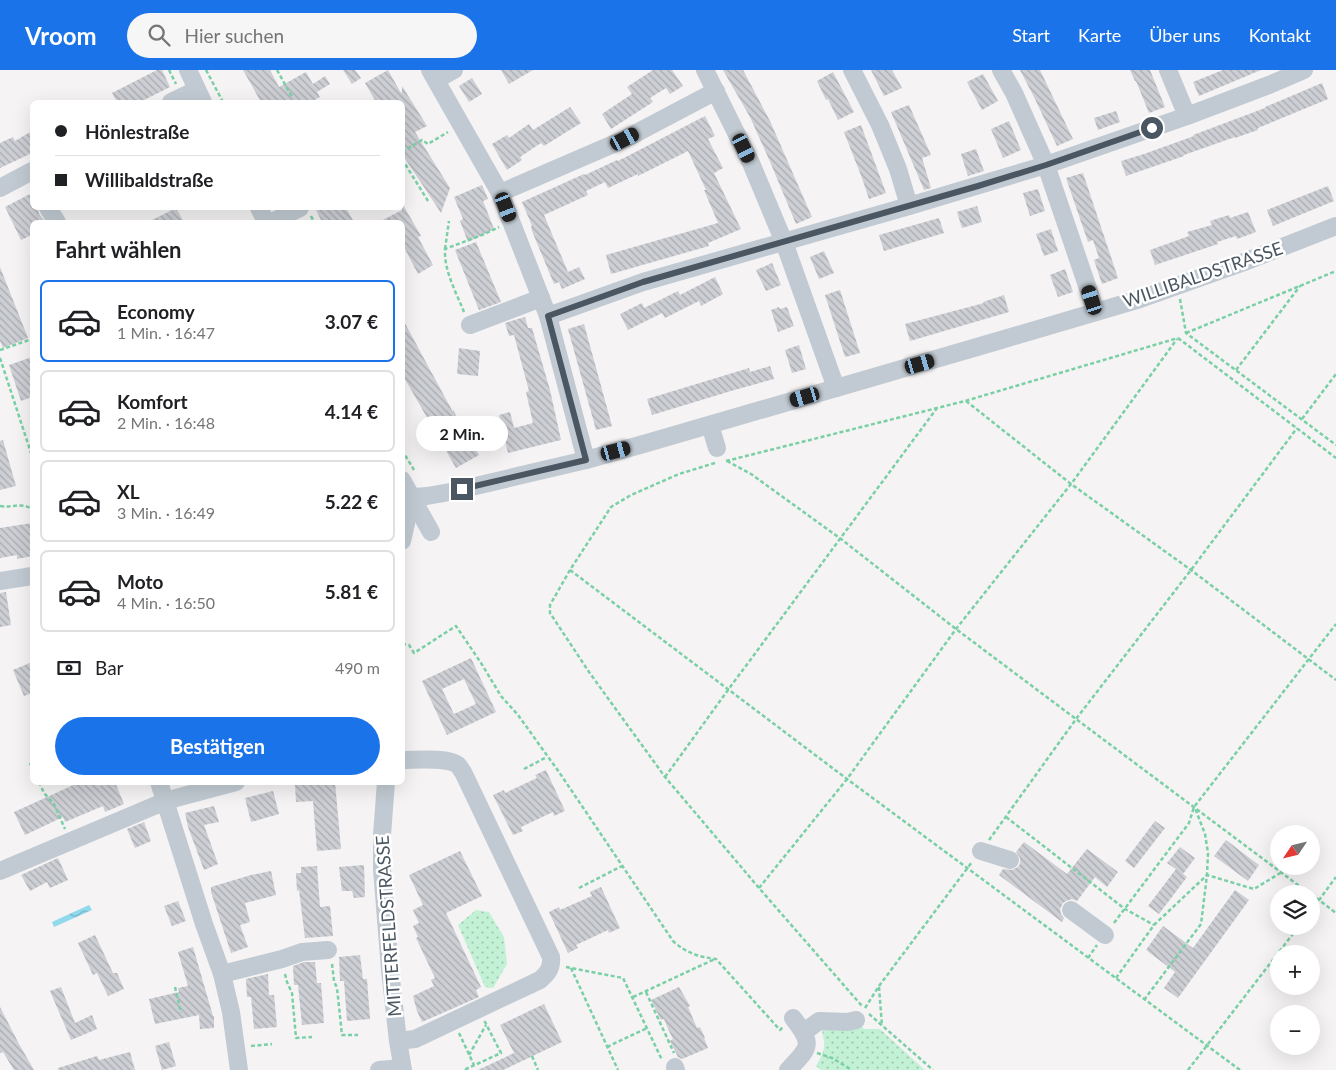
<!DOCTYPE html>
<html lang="de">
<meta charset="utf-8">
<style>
body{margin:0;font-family:Lato,sans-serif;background:#f6f6f6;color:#202124;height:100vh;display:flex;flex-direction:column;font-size:19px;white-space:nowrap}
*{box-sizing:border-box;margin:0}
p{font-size:16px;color:#757577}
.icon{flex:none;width:28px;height:28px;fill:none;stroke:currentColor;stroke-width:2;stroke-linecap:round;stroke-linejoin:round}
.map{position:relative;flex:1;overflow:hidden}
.side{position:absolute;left:30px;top:150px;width:375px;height:565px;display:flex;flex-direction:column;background:#fff;border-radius:8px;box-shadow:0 5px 20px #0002}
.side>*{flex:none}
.banner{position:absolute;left:30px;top:30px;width:375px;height:110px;border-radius:8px;box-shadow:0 5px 20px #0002;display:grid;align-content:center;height:110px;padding:0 25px;background:#fff}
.needle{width:32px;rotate:235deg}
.controls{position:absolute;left:1270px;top:755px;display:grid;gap:10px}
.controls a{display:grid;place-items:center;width:50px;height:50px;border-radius:50%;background:#fff;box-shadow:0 5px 20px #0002;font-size:25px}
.end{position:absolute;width:22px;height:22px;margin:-11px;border:6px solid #4a5661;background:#fff;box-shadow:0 0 0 2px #fff}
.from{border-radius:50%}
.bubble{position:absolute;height:35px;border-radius:18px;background:#fff;box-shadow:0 5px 20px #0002;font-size:16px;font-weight:700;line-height:35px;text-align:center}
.car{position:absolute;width:15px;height:30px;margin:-15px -8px;border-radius:6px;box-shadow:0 0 4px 1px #0007;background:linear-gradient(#222 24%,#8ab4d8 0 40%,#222 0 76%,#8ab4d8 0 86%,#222 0)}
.banner b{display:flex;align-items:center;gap:18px;height:48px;font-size:19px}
.banner b+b{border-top:1px solid #e0e0e0}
.banner i{width:12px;height:12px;background:#202124}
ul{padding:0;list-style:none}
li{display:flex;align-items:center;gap:15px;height:82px;margin:0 10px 8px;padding:0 15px;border:2px solid #e0e0e0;border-radius:8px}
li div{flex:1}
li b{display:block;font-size:19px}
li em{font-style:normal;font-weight:700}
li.on{border-color:#1a73e8}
li>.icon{width:45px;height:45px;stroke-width:1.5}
h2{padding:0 25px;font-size:22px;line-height:60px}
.pay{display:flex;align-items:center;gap:12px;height:55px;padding:0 25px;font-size:19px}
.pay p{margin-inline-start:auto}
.cta{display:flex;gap:10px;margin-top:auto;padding:10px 25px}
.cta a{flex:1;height:58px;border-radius:30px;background:#1a73e8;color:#fff;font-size:20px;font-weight:700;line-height:58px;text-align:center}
header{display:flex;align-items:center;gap:30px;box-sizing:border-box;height:70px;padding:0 25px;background:#1a73e8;color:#fff}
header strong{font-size:24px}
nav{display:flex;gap:28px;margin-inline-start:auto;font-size:18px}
.search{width:350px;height:45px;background:#f6f6f6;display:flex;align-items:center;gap:12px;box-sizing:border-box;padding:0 18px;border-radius:28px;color:#757577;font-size:19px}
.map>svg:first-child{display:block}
.grass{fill:url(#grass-dots)}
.water{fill:url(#water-waves)}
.building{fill:url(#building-back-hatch);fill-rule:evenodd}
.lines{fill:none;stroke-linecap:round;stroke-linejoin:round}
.path{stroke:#7ad0a6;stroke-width:2.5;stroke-dasharray:4 2.5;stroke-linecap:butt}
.minor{stroke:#c1cad2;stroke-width:18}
.route{stroke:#4a5661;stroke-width:6}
.labels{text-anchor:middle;stroke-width:5;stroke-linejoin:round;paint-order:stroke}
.street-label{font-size:18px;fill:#4a5661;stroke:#fff}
</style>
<header>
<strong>Vroom</strong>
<div class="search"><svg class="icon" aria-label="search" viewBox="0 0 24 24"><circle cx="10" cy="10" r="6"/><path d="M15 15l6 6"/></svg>Hier suchen</div>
<nav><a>Start</a><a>Karte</a><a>Über uns</a><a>Kontakt</a></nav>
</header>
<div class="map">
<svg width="1336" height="1000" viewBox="0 0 1336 1000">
<defs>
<pattern id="grass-dots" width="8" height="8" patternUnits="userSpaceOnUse" patternTransform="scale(1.25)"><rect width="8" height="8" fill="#c3f1d5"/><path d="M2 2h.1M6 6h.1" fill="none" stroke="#a0c6b0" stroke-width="1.8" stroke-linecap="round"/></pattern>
<pattern id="water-waves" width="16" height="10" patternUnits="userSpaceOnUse" patternTransform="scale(1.25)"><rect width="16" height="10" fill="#90daee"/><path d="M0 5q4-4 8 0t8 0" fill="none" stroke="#78b4c4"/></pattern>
<pattern id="building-back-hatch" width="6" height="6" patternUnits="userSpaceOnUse" patternTransform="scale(1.25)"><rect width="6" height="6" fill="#cdcfd5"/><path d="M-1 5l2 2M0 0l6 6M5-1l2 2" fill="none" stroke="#a8abb0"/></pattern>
</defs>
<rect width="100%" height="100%" fill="#f5f3f3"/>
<g class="grass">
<path d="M 476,840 L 489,842 L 504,867 L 507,894 L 493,918 L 485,917 L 458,855 Z"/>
<path d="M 859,953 L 864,959 L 880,959 L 925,1000 L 821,1000 L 816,996 C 827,978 825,976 821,956 Z"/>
</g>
<path class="water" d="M 89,835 L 92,840 L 54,857 L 52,852 Z"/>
<g class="building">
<path d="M 157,0 L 162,0 L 170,17 L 140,32 L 117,32 L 112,23 Z"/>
<path d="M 243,0 L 270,0 L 279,17 L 306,2 L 313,14 L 325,6 L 330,14 L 317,22 L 320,27 L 311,32 L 261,32 Z"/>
<path d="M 343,0 L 355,0 L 361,8 L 352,14 Z"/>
<path d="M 388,0 L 401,23 L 402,22 L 402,16 L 427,56 L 415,62 L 450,118 L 441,143 L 402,84 L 402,32 L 376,32 L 365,13 Z"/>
<path d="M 501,0 L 533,0 L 509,14 Z"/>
<path d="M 653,0 L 672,0 L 683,16 L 670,24 L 666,18 L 650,28 L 653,32 L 611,59 L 602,44 L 632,24 L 627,17 Z"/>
<path d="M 723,0 L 743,0 L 770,51 L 812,147 L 796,154 L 771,94 L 750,47 Z"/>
<path d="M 871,0 L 892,0 L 902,18 L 884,26 Z"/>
<path d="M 1020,0 L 1040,0 L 1073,69 L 1057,76 L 1035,29 Z"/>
<path d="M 1130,0 L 1150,0 L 1165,37 L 1149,43 L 1136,11 L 1135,11 Z"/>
<path d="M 1223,0 L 1261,0 L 1199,26 L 1193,12 Z"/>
<path d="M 833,2 L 854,42 L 838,50 L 828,29 L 826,30 L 817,11 Z"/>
<path d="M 983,4 L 998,31 L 982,40 L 967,12 Z"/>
<path d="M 472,8 L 482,24 L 469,32 L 459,16 Z"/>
<path d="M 1322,13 L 1328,29 L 1258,58 L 1258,60 L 1235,68 L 1235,67 L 1184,85 L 1184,86 L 1126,106 L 1121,91 L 1144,84 L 1194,66 L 1193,65 L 1265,38 L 1265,37 Z"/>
<path d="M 909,35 L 931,85 L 922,88 L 931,118 L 924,120 L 891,42 Z"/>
<path d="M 570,37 L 581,53 L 544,76 L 541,73 L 520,87 L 522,90 L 507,100 L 492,74 L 507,65 L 509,68 L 529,54 L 533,60 Z"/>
<path d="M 1116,41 L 1120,52 L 1098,60 L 1094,48 Z"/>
<path d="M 705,46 L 715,66 L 708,69 L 723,98 L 714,103 L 741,159 L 708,173 L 709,176 L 611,204 L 606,185 L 718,153 L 704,120 L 706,120 L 688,81 L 638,106 L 638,104 L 608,118 L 605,112 L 586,121 L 588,125 L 544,145 L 568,202 L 579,197 L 585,209 L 562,219 L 559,212 L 554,214 L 532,161 L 531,156 L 532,156 L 522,132 L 584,104 L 585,105 L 617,90 L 618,91 Z"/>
<path d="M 1009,51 L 1021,80 L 1003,88 L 991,59 Z"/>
<path d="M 861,55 L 886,123 L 869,129 L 862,108 L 844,62 Z"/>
<path d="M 32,61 L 32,83 L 0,98 L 0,73 L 13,67 L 15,71 Z"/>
<path d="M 976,79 L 984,101 L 968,106 L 961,84 Z"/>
<path d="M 1083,103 L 1118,208 L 1102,214 L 1094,190 L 1099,188 L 1093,170 L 1088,172 L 1066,108 Z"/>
<path d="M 482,115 L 488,129 L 483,131 L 494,159 L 468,172 L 460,151 L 463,149 L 454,127 Z"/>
<path d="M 1328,116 L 1334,131 L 1273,156 L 1267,140 Z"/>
<path d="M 1038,119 L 1045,141 L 1030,146 L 1023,123 Z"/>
<path d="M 32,123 L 32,138 L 38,138 L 39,144 L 45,152 L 32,152 L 32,165 L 21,170 L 5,137 Z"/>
<path d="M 402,133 L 421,166 L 418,167 L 433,195 L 418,204 L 402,173 L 402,152 L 379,152 L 402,140 Z"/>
<path d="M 977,136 L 982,152 L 962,158 L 957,142 Z"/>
<path d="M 176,138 L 184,152 L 148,152 Z"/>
<path d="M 315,138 L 346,138 L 354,152 L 322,152 Z"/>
<path d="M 1248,142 L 1256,162 L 1237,169 L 1236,166 L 1217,172 L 1218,174 L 1155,195 L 1150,180 L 1189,166 L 1187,162 L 1212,155 L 1210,151 L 1229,145 L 1230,148 Z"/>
<path d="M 939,148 L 944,163 L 884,181 L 879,165 Z"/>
<path d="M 1051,159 L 1058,181 L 1044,186 L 1036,164 Z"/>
<path d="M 476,172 L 501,232 L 479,240 L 455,180 Z"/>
<path d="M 824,181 L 834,203 L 819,209 L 810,187 Z"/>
<path d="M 772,193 L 781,215 L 766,221 L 756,200 Z"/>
<path d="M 0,197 L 28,268 L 3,278 L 0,271 Z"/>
<path d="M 1065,199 L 1073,222 L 1058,227 L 1050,205 Z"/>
<path d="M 715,207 L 723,224 L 701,236 L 699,231 L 665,248 L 662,243 L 628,260 L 620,244 L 642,233 L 644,238 L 678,221 L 680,225 Z"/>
<path d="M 840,220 L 860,283 L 845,287 L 825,225 Z"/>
<path d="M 1004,225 L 1009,242 L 910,271 L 905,254 L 984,233 L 983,232 Z"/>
<path d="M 779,237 L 780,239 L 787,237 L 794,256 L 778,262 L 771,240 Z"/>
<path d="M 525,247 L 528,258 L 532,258 L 550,320 L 561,370 L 508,383 L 499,345 L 510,342 L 514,358 L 533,353 L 526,322 L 529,321 L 514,265 L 509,266 L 505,253 Z"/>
<path d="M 402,248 L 453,342 L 453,340 L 479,385 L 456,398 L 402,304 Z"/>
<path d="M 584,254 L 612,356 L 596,360 L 568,259 Z"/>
<path d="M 799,275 L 806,299 L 792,303 L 785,280 Z"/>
<path d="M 459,278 L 480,281 L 478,306 L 457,304 Z"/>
<path d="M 32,287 L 32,327 L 21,331 L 9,295 Z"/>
<path d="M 770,296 L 774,309 L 731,321 L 652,345 L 647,329 L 749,298 L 750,302 Z"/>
<path d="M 3,370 L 16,416 L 0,420 L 0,371 Z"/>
<path d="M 32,453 L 32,486 L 17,489 L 17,485 L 0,488 L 0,458 Z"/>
<path d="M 6,522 L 11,555 L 0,557 L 0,523 Z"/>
<path d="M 471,588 L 496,642 L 447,665 L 422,611 ZM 464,609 L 476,634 L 454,644 L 442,619 Z"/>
<path d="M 32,592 L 32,623 L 24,626 L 13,600 Z"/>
<path d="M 546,700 L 565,741 L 554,746 L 553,742 L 521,757 L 523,761 L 513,765 L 493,725 L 504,720 L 505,723 L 537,708 L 535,705 Z"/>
<path d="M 80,712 L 98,712 L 99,716 L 107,712 L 115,712 L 124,734 L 105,742 L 103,736 L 65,752 L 63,747 L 25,765 L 14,742 Z"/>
<path d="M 335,712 L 341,779 L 317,781 L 313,731 L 296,732 L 295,715 Z"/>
<path d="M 273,721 L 279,744 L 251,752 L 245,728 Z"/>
<path d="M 214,736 L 219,752 L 204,755 L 218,794 L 204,800 L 188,757 L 185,743 Z"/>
<path d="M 1155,751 L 1165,758 L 1134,798 L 1125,791 Z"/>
<path d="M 144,752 L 151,771 L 135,778 L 127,759 Z"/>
<path d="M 1226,770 L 1259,795 L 1248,811 L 1214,786 Z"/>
<path d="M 1024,772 L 1067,804 L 1087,779 L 1118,802 L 1107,817 L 1095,807 L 1077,831 L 1072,829 L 1066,831 L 1063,833 L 1060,839 L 1061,844 L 1064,848 L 1062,852 L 999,805 L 1003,799 L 1012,800 L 1018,797 L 1020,794 L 1020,788 L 1016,782 Z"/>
<path d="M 1180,777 L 1195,788 L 1183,804 L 1187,807 L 1159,844 L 1148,836 L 1176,799 L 1167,793 Z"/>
<path d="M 460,781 L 482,826 L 446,843 L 481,917 L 476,920 L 479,927 L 422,952 L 417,941 L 413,926 L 434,916 L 431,910 L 435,908 L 416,868 L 418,867 L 413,856 L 419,853 L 413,840 L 423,835 L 409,805 Z"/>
<path d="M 58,788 L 68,810 L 50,818 L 47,812 L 30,821 L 21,805 Z"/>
<path d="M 364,795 L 365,827 L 354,828 L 352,821 L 342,821 L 339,797 Z"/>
<path d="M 317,796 L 320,837 L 330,836 L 333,866 L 305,868 L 299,820 L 297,821 L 296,803 L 301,803 L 301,797 Z"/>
<path d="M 271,801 L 276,825 L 245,833 L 250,852 L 240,855 L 248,877 L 231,883 L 211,822 L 211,817 L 251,805 Z"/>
<path d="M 601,817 L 620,858 L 609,863 L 608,860 L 576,875 L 578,878 L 568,883 L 549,842 L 559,837 L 560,840 L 592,826 L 590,822 Z"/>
<path d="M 1235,820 L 1249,830 L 1178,928 L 1164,918 L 1175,902 L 1146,880 L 1163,856 L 1193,878 Z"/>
<path d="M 178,831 L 186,851 L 172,856 L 164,836 Z"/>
<path d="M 95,865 L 113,903 L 117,903 L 124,919 L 108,926 L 97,903 L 93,905 L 78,873 Z"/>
<path d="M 193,877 L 213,946 L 214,946 L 214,958 L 200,959 L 199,945 L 155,954 L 149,929 L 179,922 L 178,918 L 188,916 L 178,882 Z"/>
<path d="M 360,885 L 363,909 L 367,909 L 370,949 L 347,951 L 344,911 L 340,911 L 339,887 Z"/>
<path d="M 304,892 L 315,892 L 317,913 L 321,913 L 324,953 L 302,955 L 298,915 L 294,915 L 293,896 Z"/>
<path d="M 268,904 L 269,925 L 274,925 L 277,957 L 254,959 L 251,927 L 247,927 L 246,909 Z"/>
<path d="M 61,917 L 75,953 L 92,945 L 97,959 L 71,970 L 50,921 Z"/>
<path d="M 679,917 L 690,936 L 688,937 L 697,958 L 700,957 L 705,968 L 704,968 L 708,978 L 682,989 L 678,987 L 670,971 L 673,969 L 668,959 L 664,949 L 661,950 L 651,930 Z"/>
<path d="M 544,934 L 562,972 L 503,1000 L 478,1000 L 514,983 L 500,955 Z"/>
<path d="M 0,937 L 19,974 L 34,1000 L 14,1000 L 3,982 L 0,983 Z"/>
<path d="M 169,972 L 176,996 L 162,1000 L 155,976 Z"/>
<path d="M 130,982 L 135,1000 L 58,1000 L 58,998 L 97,986 L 99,990 Z"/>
</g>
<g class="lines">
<g class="path">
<path d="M 169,0 L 176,14"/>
<path d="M 206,0 L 223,32"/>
<path d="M 277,0 L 292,27"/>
<path d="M 402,82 L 422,70 L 428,74 L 448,62"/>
<path d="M 402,89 L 428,131"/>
<path d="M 311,146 L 314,152"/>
<path d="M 445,179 L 449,151"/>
<path d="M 1180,229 L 1186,263 L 1336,375"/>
<path d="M 464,242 C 456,222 444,201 445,179 L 482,165 L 499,157"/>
<path d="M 1186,263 L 1336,201"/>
<path d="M 1178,268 L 1336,388"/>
<path d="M 0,280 L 32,269"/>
<path d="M 0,288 L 32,386"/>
<path d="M 1236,300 L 1300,216"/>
<path d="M 966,331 L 1071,414 L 1191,500 L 1336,610"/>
<path d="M 1302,349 L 1336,304"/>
<path d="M 402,380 L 414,400"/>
<path d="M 726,391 L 965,331 L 1178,268"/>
<path d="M 727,391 L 751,404 L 841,469 L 956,559 L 1076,649 L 1310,824"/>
<path d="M 715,393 L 679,404 L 631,425 L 611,437 L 570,500 L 550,535 L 550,543 L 589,602 L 665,707 L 759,818 L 862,936"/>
<path d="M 0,436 C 13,438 21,432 32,439"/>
<path d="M 570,500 L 847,709 L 1240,1000"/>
<path d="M 402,574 L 409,575 L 414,583 L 456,556 L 481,593 L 501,626 L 518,645 L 559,702 L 673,871 C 686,883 699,887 716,889 L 780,960 L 783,957"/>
<path d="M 30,693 L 32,698"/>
<path d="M 524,699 L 547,687"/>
<path d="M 665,707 L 728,620 L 937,338"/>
<path d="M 39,712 L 44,723 L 54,734 L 65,759"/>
<path d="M 1006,747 L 1125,839 L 1154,855"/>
<path d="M 989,770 L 1076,649 L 1191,500 L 1297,358"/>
<path d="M 579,818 L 622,796"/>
<path d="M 759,818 L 847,709 L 956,559 L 1071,414 L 1177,269"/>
<path d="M 1311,824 L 1336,843"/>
<path d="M 1311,841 L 1336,807"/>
<path d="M 1114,853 L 1189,753 L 1194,737 L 1336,554"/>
<path d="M 1088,888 L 1097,875"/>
<path d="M 332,894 L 334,911 L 337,918 L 342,965 L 358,965"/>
<path d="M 566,897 L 623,908 L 662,990"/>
<path d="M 571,898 L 618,1000"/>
<path d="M 285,904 L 287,912 L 292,923 L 296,968 L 312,967"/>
<path d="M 1116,908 L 1154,855 L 1207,805 L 1254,819 L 1282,802"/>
<path d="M 175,917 L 181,943"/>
<path d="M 879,917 L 882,956"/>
<path d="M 646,922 L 674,983"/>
<path d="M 633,927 L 715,889"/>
<path d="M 1144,930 L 1201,854 L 1207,805 L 1208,783 L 1205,764 L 1195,738"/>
<path d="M 865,938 L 879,916 L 972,792"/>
<path d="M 869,944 L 933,1000"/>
<path d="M 459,963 L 474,995"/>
<path d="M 251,976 L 272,974"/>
<path d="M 607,977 L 647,958"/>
<path d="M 817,983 L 832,988 L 852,1000"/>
<path d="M 469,985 L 486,955"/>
<path d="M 532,986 L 538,1000"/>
<path d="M 466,1000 L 466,999 L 501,983 L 484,950"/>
<path d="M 1188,1000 L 1299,856"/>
</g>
<g class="minor">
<path d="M 188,0 L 203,32"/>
<path d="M 430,0 L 500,123 L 548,246 L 586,390"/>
<path d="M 705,0 L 751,93 L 784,172 L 836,318"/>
<path d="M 852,0 L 880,55 L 898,99 L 909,136"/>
<path d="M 1001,0 L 1014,23 L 1046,95 L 1096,242"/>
<path d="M 1168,0 L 1187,46"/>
<path d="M 436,10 L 454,0"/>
<path d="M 171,32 L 196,20"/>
<path d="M 0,118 L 32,101"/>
<path d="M 500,123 L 625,69 L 716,21"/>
<path d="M 48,138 L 57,152"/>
<path d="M 259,138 L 266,152"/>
<path d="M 272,152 L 300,138"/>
<path d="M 548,246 L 643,212 L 909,136 L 1046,95 L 1187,46 L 1269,15 L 1304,0"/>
<path d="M 470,255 L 541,228"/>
<path d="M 710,355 L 717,378"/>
<path d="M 402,410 L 431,462"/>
<path d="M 402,428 L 427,426 L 450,422 L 586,390 L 647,373 L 1001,270 L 1140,229 L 1244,192 L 1336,156"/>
<path d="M 402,471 L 412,427"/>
<path d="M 0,511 L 32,506"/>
<path d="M 159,712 L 204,854 L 222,904 L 231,942 L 239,1000"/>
<path d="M 386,712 L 382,765 L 382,799 L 390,900 L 398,971 L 403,1000"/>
<path d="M 981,781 L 1010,790"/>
<path d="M 0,801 L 154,736 L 176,728 L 236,712"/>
<path d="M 1071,840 L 1105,865"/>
<path d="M 222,904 L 282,889 L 302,882 L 328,880"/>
<path d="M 804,962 L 819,951 L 848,952 L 856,950"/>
<path d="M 398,971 L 415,969 L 540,910 C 548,903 552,898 551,887 L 463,702 C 461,700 460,697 458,695 C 447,687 416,690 402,690"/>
<path d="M 675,997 L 676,1000"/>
<path d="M 379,1000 L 402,998"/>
<path d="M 788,1000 C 810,977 814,975 793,948"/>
</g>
</g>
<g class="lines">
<path class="route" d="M 462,419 L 586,390 L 548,246 L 643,212 L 978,116 L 1046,95 L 1152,58"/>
</g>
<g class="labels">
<g class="street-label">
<text transform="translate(1203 205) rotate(-19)" y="6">WILLIBALDSTRASSE</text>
<text transform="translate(389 856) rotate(-94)" y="6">MITTERFELDSTRASSE</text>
</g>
</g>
</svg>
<div class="controls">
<a><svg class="needle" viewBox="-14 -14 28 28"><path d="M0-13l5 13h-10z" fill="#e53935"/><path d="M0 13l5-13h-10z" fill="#757577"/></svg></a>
<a><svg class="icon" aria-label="layers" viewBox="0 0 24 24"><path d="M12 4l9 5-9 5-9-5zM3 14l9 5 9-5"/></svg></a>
<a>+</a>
<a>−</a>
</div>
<i class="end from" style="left:1152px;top:58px"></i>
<i class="end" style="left:462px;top:419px"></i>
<div class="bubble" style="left:416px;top:346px;width:92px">2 Min.</div>
<i class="car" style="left:625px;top:69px;rotate:62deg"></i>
<i class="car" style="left:744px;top:78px;rotate:154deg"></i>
<i class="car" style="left:506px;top:137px;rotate:159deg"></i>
<i class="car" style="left:1092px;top:230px;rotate:342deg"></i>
<i class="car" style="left:920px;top:294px;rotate:74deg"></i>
<i class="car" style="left:805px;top:327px;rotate:254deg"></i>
<i class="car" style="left:616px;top:381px;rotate:75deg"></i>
<div class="banner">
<b><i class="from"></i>Hönlestraße</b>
<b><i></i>Willibaldstraße</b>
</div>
<section class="side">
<h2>Fahrt wählen</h2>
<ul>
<li class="on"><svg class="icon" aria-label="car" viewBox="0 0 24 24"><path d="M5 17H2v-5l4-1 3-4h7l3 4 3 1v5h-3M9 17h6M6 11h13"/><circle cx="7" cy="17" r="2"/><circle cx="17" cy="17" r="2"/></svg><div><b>Economy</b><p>1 Min. · 16:47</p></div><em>3.07 €</em></li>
<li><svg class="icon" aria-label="car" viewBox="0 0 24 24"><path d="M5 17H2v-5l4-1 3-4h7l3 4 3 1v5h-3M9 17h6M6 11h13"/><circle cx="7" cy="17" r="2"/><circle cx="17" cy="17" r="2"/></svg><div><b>Komfort</b><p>2 Min. · 16:48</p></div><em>4.14 €</em></li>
<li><svg class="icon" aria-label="car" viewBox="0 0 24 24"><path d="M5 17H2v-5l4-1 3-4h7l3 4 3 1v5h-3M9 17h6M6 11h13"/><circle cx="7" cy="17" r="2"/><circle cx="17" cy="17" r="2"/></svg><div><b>XL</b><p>3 Min. · 16:49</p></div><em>5.22 €</em></li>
<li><svg class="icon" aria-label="car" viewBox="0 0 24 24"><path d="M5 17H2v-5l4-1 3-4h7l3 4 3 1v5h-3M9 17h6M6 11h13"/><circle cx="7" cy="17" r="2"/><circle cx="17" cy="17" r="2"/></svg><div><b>Moto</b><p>4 Min. · 16:50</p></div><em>5.81 €</em></li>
</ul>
<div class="pay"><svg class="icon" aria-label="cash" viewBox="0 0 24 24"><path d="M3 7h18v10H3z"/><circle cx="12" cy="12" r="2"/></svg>Bar<p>490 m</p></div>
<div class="cta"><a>Bestätigen</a></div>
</section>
</div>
